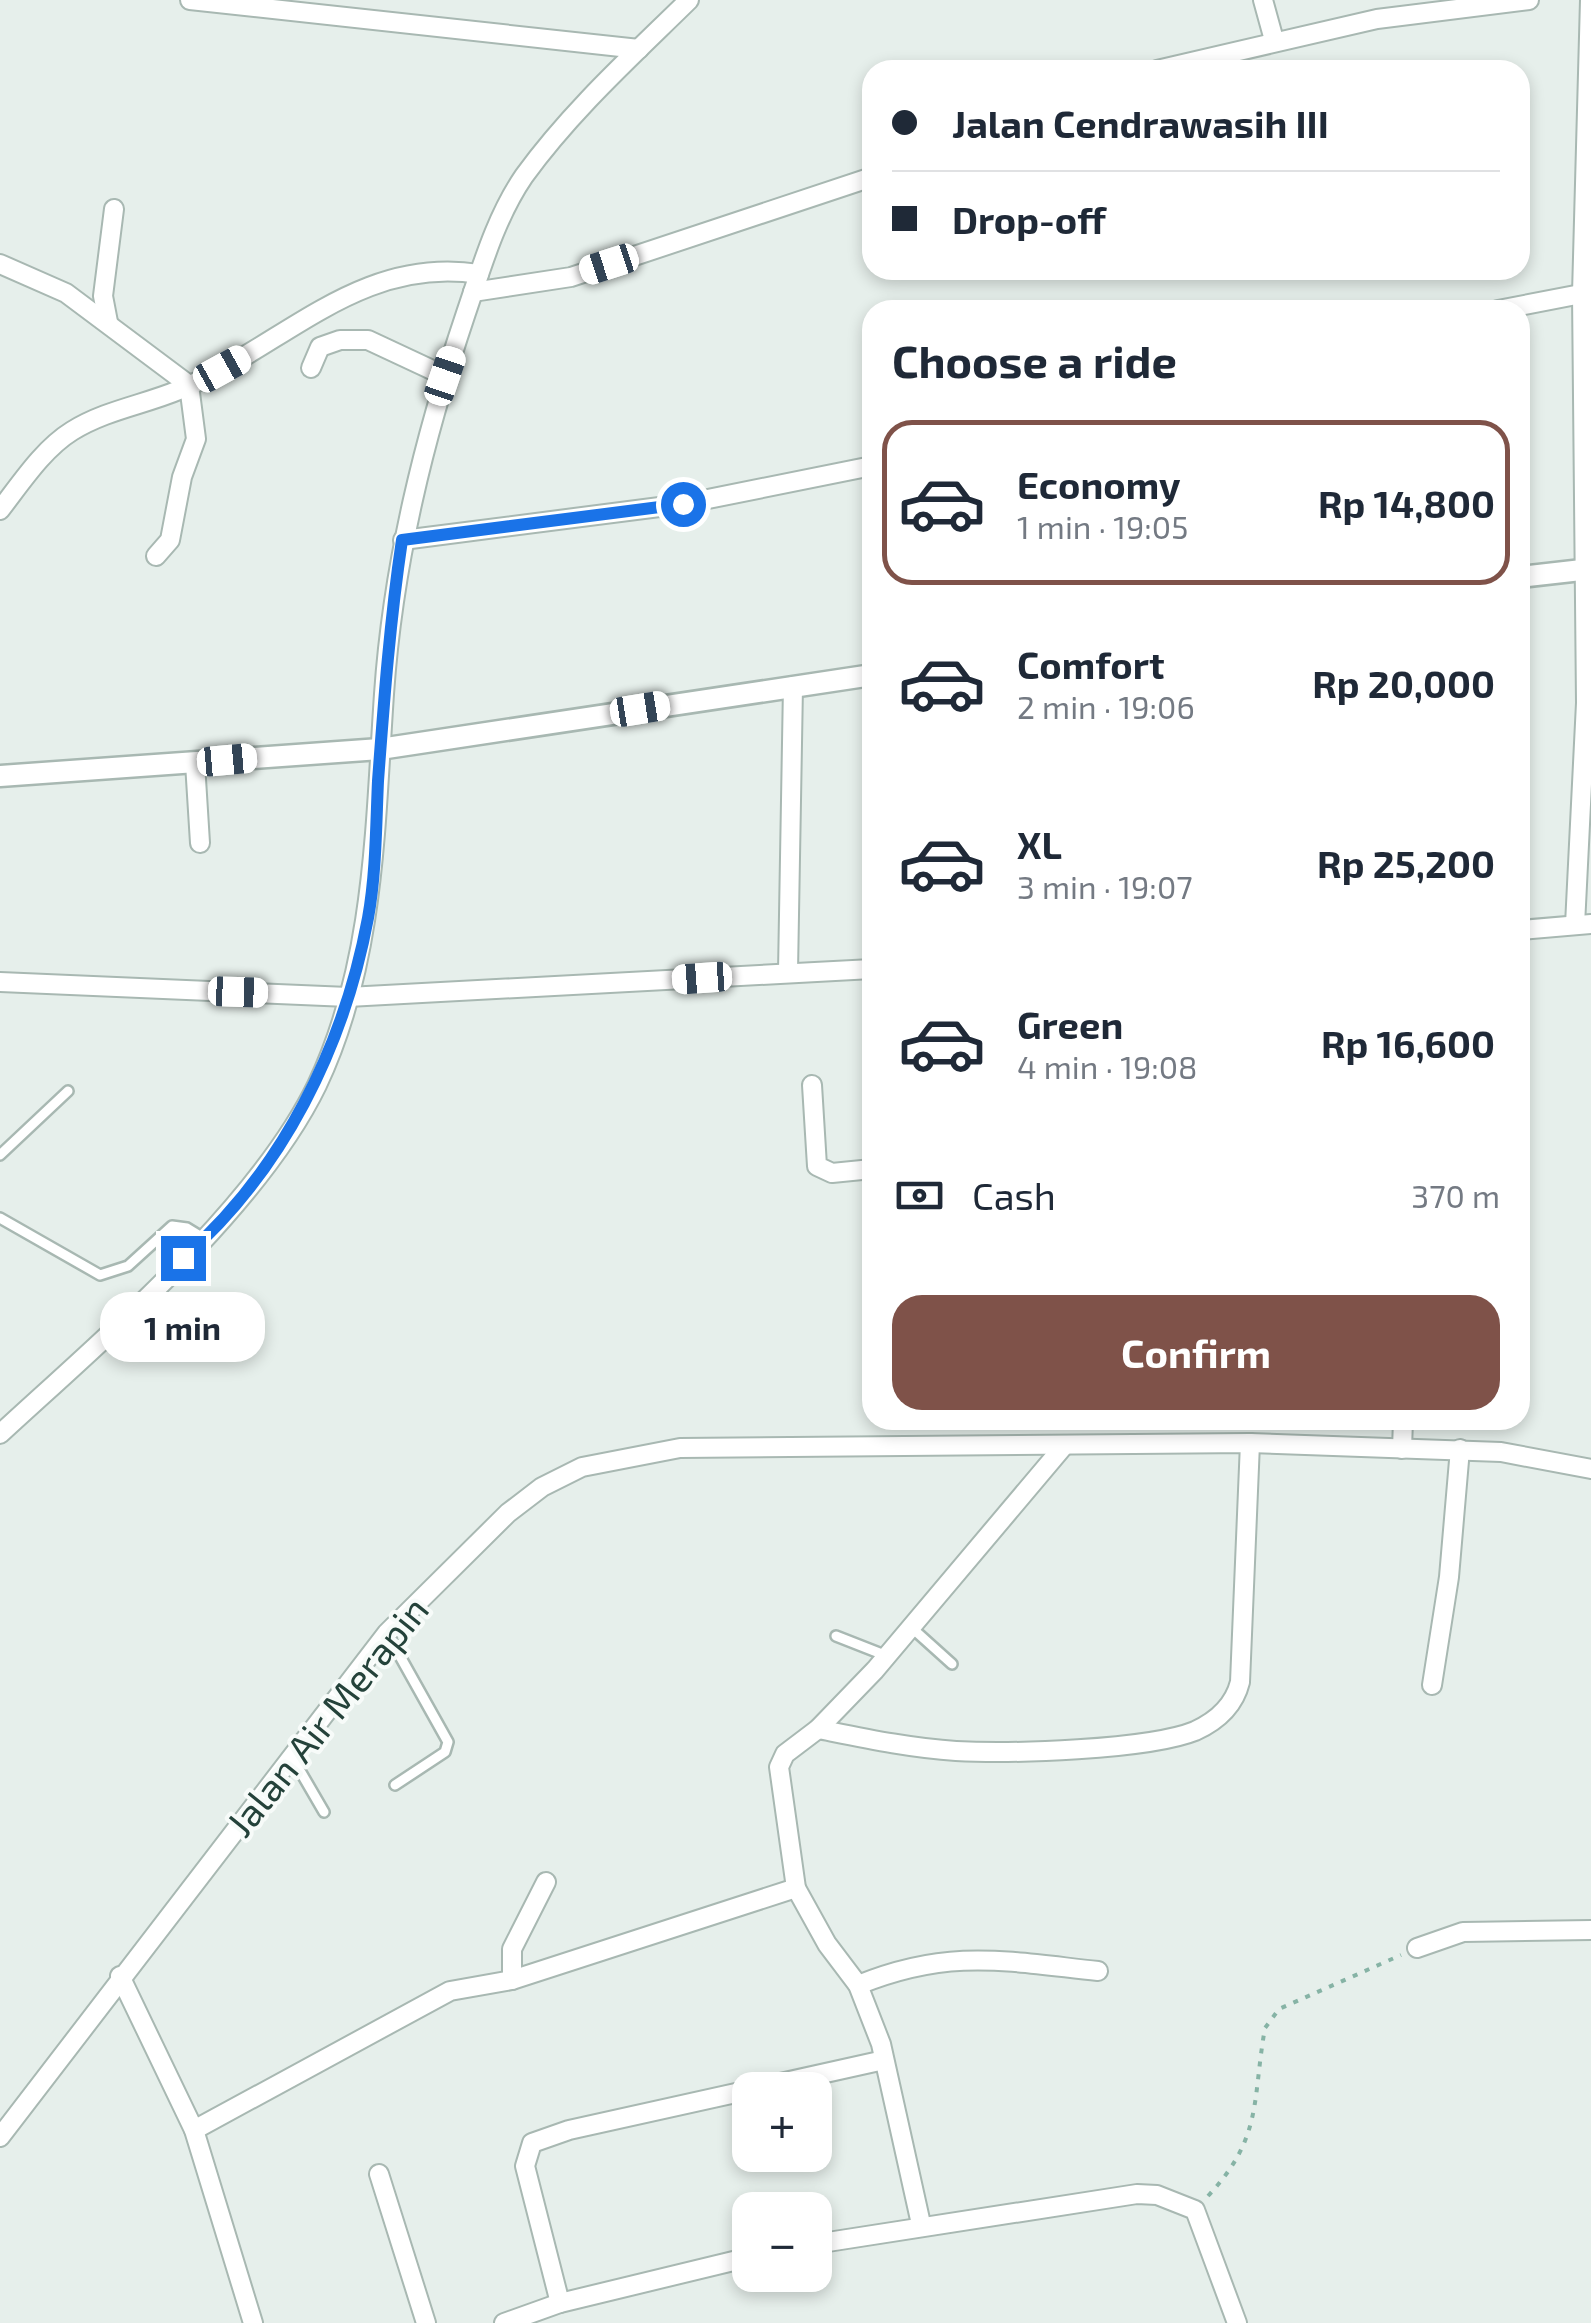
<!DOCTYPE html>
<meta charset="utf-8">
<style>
body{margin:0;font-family:"Exo 2",sans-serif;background:#f6f6f7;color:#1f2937;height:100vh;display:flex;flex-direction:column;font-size:38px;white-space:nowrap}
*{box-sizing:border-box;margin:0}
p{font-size:32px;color:#747a83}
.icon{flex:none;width:55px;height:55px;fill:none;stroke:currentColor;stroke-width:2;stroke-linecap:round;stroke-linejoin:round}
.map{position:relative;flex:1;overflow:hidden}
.details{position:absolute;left:862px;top:300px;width:668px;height:1130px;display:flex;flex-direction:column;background:#fff;border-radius:30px;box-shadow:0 5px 15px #0003}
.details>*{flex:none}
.hud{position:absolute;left:862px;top:60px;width:668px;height:220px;border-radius:30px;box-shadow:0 5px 15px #0003;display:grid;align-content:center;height:220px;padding:0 30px;background:#fff}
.buttons{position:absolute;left:732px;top:2072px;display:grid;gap:20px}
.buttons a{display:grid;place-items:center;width:100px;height:100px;border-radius:20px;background:#fff;box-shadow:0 5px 15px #0003;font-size:50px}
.end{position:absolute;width:45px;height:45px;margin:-22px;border:12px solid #1a73e8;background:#fff;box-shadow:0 0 0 5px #fff}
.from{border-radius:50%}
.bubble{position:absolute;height:70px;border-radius:30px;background:#fff;box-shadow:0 5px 15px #0003;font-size:32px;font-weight:700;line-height:70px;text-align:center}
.car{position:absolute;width:30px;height:60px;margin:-30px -15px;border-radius:12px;box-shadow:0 0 8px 2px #0007;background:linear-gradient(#fff 24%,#345 0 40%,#fff 0 76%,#345 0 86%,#fff 0)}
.hud b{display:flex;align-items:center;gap:35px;height:95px;font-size:38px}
.hud b+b{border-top:2px solid #e0e1e3}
.hud i{width:25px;height:25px;background:#1f2937}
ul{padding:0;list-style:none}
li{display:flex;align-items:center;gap:30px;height:165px;margin:0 20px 15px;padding:0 10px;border:5px solid transparent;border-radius:30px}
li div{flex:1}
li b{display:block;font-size:38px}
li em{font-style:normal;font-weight:700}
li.selected{border-color:#7f5249}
li>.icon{width:90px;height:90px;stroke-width:1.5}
h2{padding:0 30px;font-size:45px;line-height:120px}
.pay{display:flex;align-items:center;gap:25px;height:110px;padding:0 30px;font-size:38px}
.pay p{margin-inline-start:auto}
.primary-button{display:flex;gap:20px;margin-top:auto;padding:20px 30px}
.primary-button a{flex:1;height:115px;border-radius:30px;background:#7f5249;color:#fff;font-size:40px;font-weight:700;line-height:115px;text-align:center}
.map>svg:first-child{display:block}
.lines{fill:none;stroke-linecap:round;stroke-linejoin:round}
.service-casing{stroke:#a8b8b2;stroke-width:14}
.minor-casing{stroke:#a8b8b2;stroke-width:22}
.tertiary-casing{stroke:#a8b8b2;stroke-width:25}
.path{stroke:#86b3a5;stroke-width:4;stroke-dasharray:5 8;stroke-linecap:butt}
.service{stroke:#fff;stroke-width:9}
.minor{stroke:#fff;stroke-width:18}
.tertiary{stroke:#fff;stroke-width:20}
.route{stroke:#1a73e8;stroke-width:12}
.labels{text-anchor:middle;stroke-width:8;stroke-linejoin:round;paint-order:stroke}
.street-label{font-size:38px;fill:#24423a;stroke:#f7fbf9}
</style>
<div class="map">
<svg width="1591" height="2323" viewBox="0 0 1591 2323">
<rect width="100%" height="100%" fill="#e6efeb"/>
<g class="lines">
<g class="service-casing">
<g id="service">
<path d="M 0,1155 L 68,1091"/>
<path d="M 0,1218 L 100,1275 L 128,1266 L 172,1226 L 187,1228 L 205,1239"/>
<path d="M 912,1628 L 952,1664"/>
<path d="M 387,1633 L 448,1742 L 445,1752 L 395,1785"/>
<path d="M 836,1636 L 887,1656"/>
<path d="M 292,1757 L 324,1812"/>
</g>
</g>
<g class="minor-casing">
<g id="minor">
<path d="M 190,0 L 639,49"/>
<path d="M 1263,0 L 1274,40"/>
<path d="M 1157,70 L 1377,19 L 1529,0"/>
<path d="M 0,264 L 66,293 L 189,385 L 196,439 L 182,477 L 170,540 L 156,556"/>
<path d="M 473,292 L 571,277 L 872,177"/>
<path d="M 1498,310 L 1591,292"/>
<path d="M 108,322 L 103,296 L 114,209"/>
<path d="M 311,368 L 320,347 L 340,340 L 368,340 L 445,376"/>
<path d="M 0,510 C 21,483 43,449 72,431 C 106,410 143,405 179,390 C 283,347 359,255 479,274"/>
<path d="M 403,540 L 683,504 L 872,466"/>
<path d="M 195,763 L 200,843"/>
<path d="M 1575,925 L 1586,703 L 1582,294 L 1590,0"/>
<path d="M 1520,930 L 1591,924"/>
<path d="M 788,972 L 793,686"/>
<path d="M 0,982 L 348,997 L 872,969"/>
<path d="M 812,1085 L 817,1166 L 832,1173 L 872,1169"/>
<path d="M 0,1434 C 102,1340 257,1209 317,1085 C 375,963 375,826 384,694 C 393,563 424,438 466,313 C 482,266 496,217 524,176 C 571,111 632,56 689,0"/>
<path d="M 1402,1449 L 1403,1420"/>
<path d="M 1432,1685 L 1449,1577 L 1460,1449"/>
<path d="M 818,1729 C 863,1738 909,1748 956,1751 C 1009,1754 1148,1750 1195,1731 C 1217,1721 1234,1706 1240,1682 L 1250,1443"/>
<path d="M 1417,1948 L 1463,1932 L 1591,1930"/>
<path d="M 120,1976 L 194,2130 L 253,2323"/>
<path d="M 512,1980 L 512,1949 L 546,1882"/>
<path d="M 858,1985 C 949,1948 1004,1961 1098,1971"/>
<path d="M 194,2130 L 450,1991 L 512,1980 L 796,1888"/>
<path d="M 0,2137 L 387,1633 L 508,1513 L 542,1487 L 582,1467 L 680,1448 L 1250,1443 L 1501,1452 L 1591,1469"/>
<path d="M 379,2174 L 426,2323"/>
<path d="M 921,2224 L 881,2044 L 858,1985 L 827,1944 L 796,1888 L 779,1767 L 785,1754 L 818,1729 L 875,1670 L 1063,1447"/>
<path d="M 815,2244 L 1137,2194 L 1157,2195 L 1195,2210 L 1237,2323"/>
<path d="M 560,2303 L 525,2166 L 532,2143 L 569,2130 L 884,2060"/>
<path d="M 504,2323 L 560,2303 L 750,2257"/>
</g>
</g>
<g class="tertiary-casing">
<g id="tertiary">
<path d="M 1520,577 L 1591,569"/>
<path d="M 0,776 L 380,749 L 872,675"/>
</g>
</g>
<path class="path" d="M 1208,2196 C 1263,2137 1252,2101 1265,2028 L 1279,2009 L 1401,1955"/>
<use href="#service" class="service"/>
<use href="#minor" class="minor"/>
<use href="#tertiary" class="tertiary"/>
</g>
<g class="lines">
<path class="route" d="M 183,1258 C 283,1171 344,1046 368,918 C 376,874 376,826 378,781 C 384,700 390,620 402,540 L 683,504"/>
</g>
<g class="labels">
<g class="street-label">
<text transform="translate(328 1717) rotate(-51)" y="13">Jalan Air Merapin</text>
</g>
</g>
</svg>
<div class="buttons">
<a>+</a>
<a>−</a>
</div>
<i class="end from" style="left:683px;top:504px"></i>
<i class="end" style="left:183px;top:1258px"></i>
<div class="bubble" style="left:100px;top:1292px;width:165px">1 min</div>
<i class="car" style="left:609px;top:264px;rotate:252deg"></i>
<i class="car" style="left:222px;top:369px;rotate:61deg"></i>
<i class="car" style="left:445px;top:376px;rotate:19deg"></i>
<i class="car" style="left:640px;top:709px;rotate:81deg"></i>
<i class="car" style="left:227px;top:760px;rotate:85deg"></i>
<i class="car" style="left:702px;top:978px;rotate:266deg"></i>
<i class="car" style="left:238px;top:992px;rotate:92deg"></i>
<div class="hud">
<b><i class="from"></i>Jalan Cendrawasih III</b>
<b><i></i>Drop-off</b>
</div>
<section class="details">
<h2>Choose a ride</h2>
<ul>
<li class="selected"><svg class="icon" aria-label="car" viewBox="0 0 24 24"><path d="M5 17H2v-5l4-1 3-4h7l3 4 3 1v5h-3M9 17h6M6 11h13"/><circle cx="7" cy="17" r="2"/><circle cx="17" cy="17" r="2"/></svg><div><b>Economy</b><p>1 min · 19:05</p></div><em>Rp 14,800</em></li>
<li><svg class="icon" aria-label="car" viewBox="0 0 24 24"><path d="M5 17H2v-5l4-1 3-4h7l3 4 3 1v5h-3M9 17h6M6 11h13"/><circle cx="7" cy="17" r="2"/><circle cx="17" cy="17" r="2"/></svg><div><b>Comfort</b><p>2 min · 19:06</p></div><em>Rp 20,000</em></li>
<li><svg class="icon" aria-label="car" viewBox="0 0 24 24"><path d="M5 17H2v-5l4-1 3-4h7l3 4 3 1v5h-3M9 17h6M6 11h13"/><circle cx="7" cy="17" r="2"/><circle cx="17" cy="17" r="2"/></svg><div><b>XL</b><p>3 min · 19:07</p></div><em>Rp 25,200</em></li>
<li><svg class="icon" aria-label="car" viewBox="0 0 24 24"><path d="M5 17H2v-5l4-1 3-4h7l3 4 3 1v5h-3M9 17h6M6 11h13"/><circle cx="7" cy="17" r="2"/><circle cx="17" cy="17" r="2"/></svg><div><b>Green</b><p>4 min · 19:08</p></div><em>Rp 16,600</em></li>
</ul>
<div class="pay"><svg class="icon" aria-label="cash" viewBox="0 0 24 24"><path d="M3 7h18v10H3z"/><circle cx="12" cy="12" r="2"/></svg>Cash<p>370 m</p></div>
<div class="primary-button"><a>Confirm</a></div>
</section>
</div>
